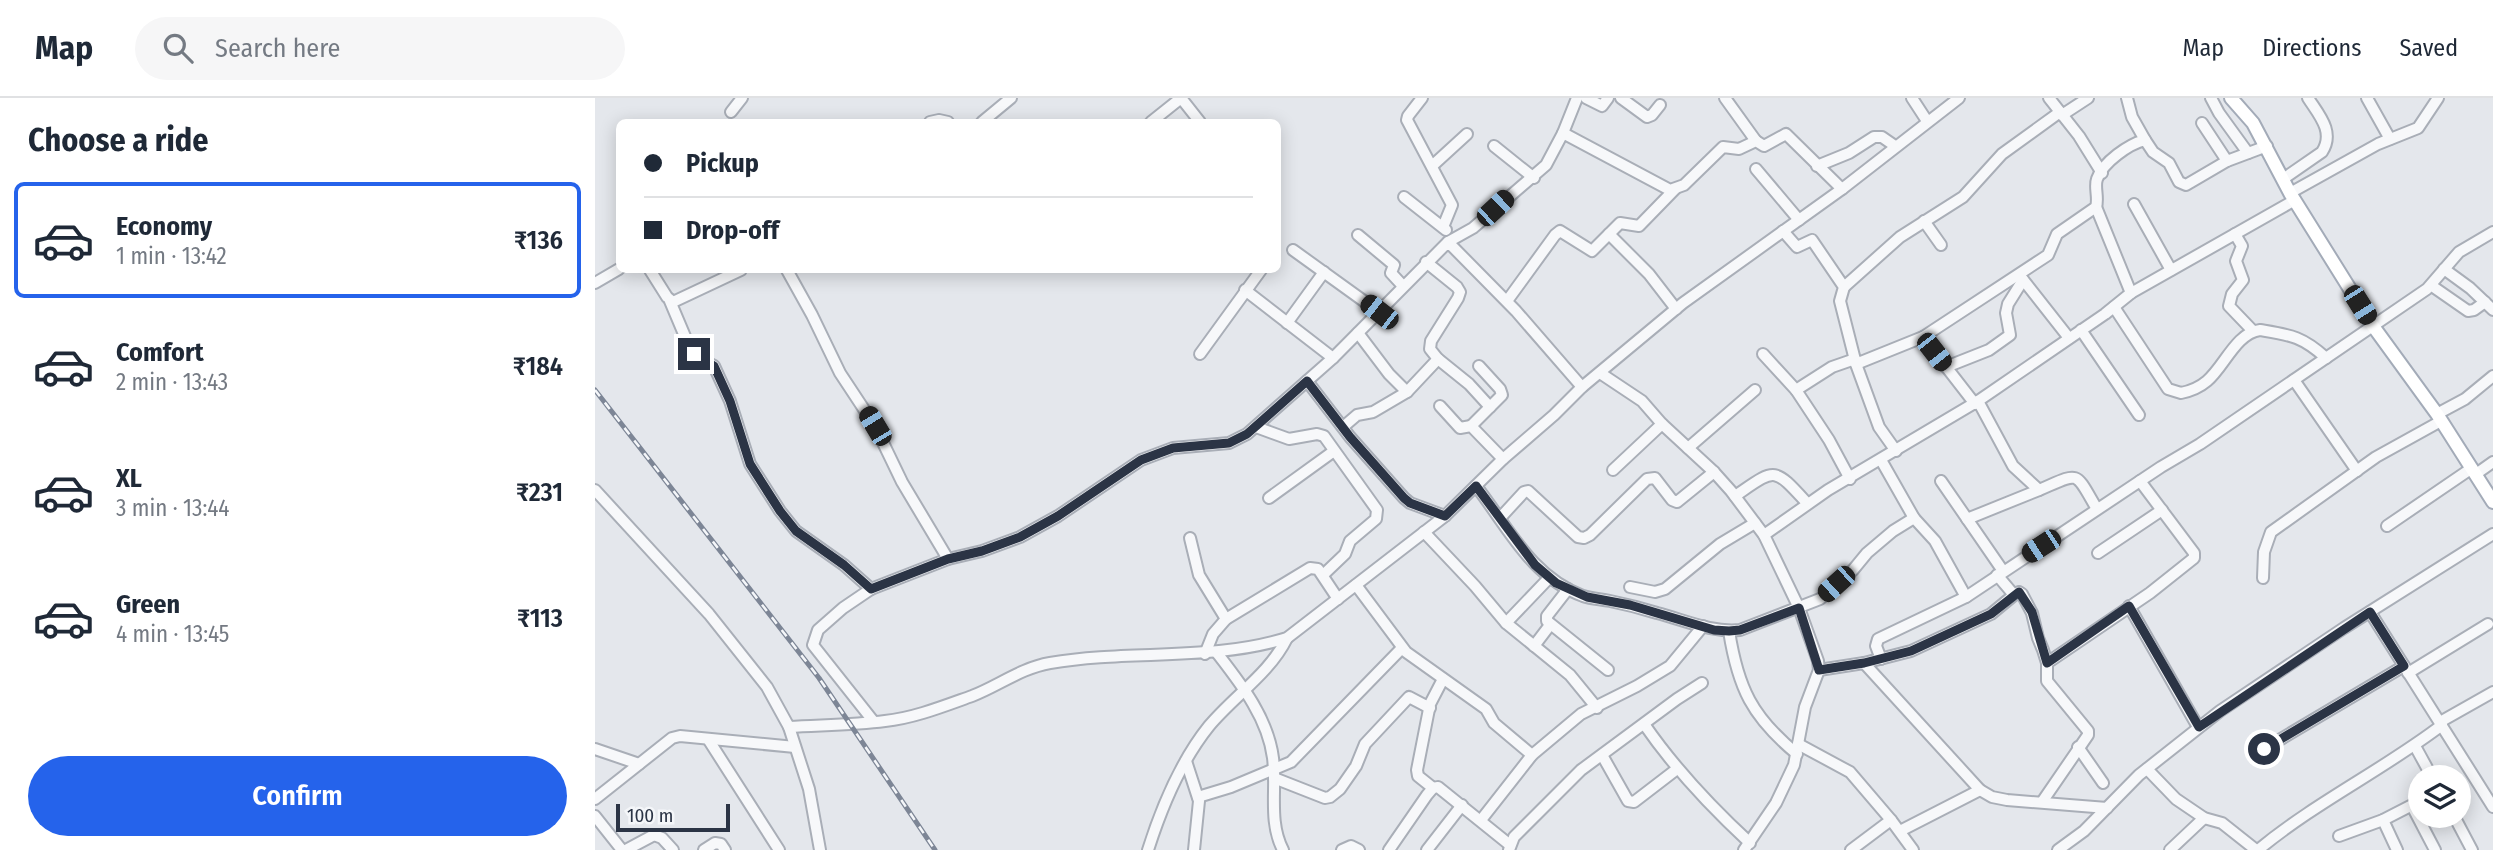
<!DOCTYPE html>
<meta charset="utf-8">
<style>
body{margin:0;font-family:"Fira Sans Condensed",sans-serif;background:#f6f6f7;color:#1f2937;height:100vh;display:flex;flex-direction:column;font-size:26px;white-space:nowrap}
*{box-sizing:border-box;margin:0}
p{font-size:23px;color:#747a83}
.icon{flex:none;width:38px;height:38px;fill:none;stroke:currentColor;stroke-width:2;stroke-linecap:round;stroke-linejoin:round}
.map{position:relative;flex:1;overflow:hidden}
.details{display:flex;flex-direction:column;background:#fff;width:595px}
.details>*{flex:none}
.banner{position:absolute;left:21px;top:21px;width:665px;height:154px;border-radius:10px;box-shadow:0 4px 18px #0003;display:grid;align-content:center;height:154px;padding:0 28px;background:#fff}
.controls{position:absolute;left:1813px;top:667px;display:grid;gap:14px}
.controls a{display:grid;place-items:center;width:63px;height:63px;border-radius:50%;background:#fff;box-shadow:0 4px 18px #0003;font-size:35px}
.scale{position:absolute;left:21px;bottom:18px;width:114px;box-sizing:border-box;padding-left:7px;border:4px solid #2b3445;border-top:0;font-size:19px;line-height:24px;white-space:nowrap;color:#2b3445;-webkit-text-stroke:5px #f4f6f9;paint-order:stroke}
.end{position:absolute;width:32px;height:32px;margin:-16px;border:9px solid #2b3445;background:#fff;box-shadow:0 0 0 4px #fff}
.from{border-radius:50%}
.car{position:absolute;width:21px;height:42px;margin:-21px -10px;border-radius:9px;box-shadow:0 0 5px 2px #0007;background:linear-gradient(#222 24%,#8ab4d8 0 40%,#222 0 76%,#8ab4d8 0 86%,#222 0)}
.banner b{display:flex;align-items:center;gap:24px;height:66px;font-size:26px}
.banner b+b{border-top:2px solid #e0e1e3}
.banner i{width:18px;height:18px;background:#1f2937}
ul{padding:0;list-style:none}
li{display:flex;align-items:center;gap:21px;height:116px;margin:0 14px 10px;padding:0 14px;border:4px solid transparent;border-radius:10px}
li div{flex:1}
li b{display:block;font-size:26px}
li em{font-style:normal;font-weight:600}
li.current{border-color:#2563eb}
li>.icon{width:63px;height:63px;stroke-width:1.5}
h2{padding:0 28px;font-size:32px;line-height:84px}
.cta{display:flex;gap:14px;margin-top:auto;padding:14px 28px}
.cta a{flex:1;height:80px;border-radius:42px;background:#2563eb;color:#fff;font-size:28px;font-weight:600;line-height:80px;text-align:center}
header{display:flex;align-items:center;gap:42px;box-sizing:border-box;height:98px;padding:0 35px;background:#fff;border-bottom:2px solid #e0e1e3}
header strong{font-size:33px}
nav{display:flex;gap:38px;margin-inline-start:auto;font-size:24px}
.search{width:490px;height:63px;background:#f6f6f7;display:flex;align-items:center;gap:18px;box-sizing:border-box;padding:0 24px;border-radius:38px;color:#747a83;font-size:26px}
main{display:flex;flex:1;min-height:0}
.map>svg:first-child{display:block}
.lines{fill:none;stroke-linecap:round;stroke-linejoin:round}
.minor-casing{stroke:#a9aeb7;stroke-width:14}
.major-casing{stroke:#a3abb8;stroke-width:16}
.minor{stroke:#f7f8fa;stroke-width:10}
.major{stroke:#fff;stroke-width:12}
.rail-casing{stroke:#7d8696;stroke-width:5}
.rail{stroke:#f4f6f9;stroke-width:2.5;stroke-dasharray:8;stroke-linecap:butt}
.route{stroke:#2b3445;stroke-width:9}
</style>
<header>
<strong>Map</strong>
<div class="search"><svg class="icon" aria-label="search" viewBox="0 0 24 24"><circle cx="10" cy="10" r="6"/><path d="M15 15l6 6"/></svg>Search here</div>
<nav><a>Map</a><a>Directions</a><a>Saved</a></nav>
</header>
<main>
<section class="details">
<h2>Choose a ride</h2>
<ul>
<li class="current"><svg class="icon" aria-label="car" viewBox="0 0 24 24"><path d="M5 17H2v-5l4-1 3-4h7l3 4 3 1v5h-3M9 17h6M6 11h13"/><circle cx="7" cy="17" r="2"/><circle cx="17" cy="17" r="2"/></svg><div><b>Economy</b><p>1 min · 13:42</p></div><em>₹136</em></li>
<li><svg class="icon" aria-label="car" viewBox="0 0 24 24"><path d="M5 17H2v-5l4-1 3-4h7l3 4 3 1v5h-3M9 17h6M6 11h13"/><circle cx="7" cy="17" r="2"/><circle cx="17" cy="17" r="2"/></svg><div><b>Comfort</b><p>2 min · 13:43</p></div><em>₹184</em></li>
<li><svg class="icon" aria-label="car" viewBox="0 0 24 24"><path d="M5 17H2v-5l4-1 3-4h7l3 4 3 1v5h-3M9 17h6M6 11h13"/><circle cx="7" cy="17" r="2"/><circle cx="17" cy="17" r="2"/></svg><div><b>XL</b><p>3 min · 13:44</p></div><em>₹231</em></li>
<li><svg class="icon" aria-label="car" viewBox="0 0 24 24"><path d="M5 17H2v-5l4-1 3-4h7l3 4 3 1v5h-3M9 17h6M6 11h13"/><circle cx="7" cy="17" r="2"/><circle cx="17" cy="17" r="2"/></svg><div><b>Green</b><p>4 min · 13:45</p></div><em>₹113</em></li>
</ul>
<div class="cta"><a>Confirm</a></div>
</section>
<div class="map">
<svg width="1898" height="752" viewBox="0 0 1898 752">
<rect width="100%" height="100%" fill="#e4e7ec"/>
<g class="lines">
<g class="minor-casing">
<g id="minor">
<path d="M 827,0 L 813,18 L 812,22 L 857,107 L 848,129"/>
<path d="M 991,0 L 1007,8 L 1013,0"/>
<path d="M 1026,0 L 1052,19 L 1057,17 L 1065,7"/>
<path d="M 1130,0 L 1161,43"/>
<path d="M 1317,0 L 1332,23"/>
<path d="M 1454,0 L 1484,38 L 1507,75"/>
<path d="M 1532,0 L 1537,19 L 1550,42"/>
<path d="M 1616,0 L 1624,15 L 1653,55"/>
<path d="M 1772,0 L 1795,41"/>
<path d="M 136,14 L 147,0"/>
<path d="M 1467,17 L 1493,0"/>
<path d="M 335,24 L 344,22 L 353,24"/>
<path d="M 387,24 L 416,0"/>
<path d="M 556,24 L 586,0 L 605,24"/>
<path d="M 1607,25 L 1632,63"/>
<path d="M 968,35 L 1075,92 L 1089,87 L 1128,49 L 1144,51 L 1161,43 L 1169,48 L 1191,36 L 1247,91"/>
<path d="M 899,48 L 939,80"/>
<path d="M 837,68 L 872,36"/>
<path d="M 1222,68 L 1254,55 L 1279,39 L 1287,39 L 1300,48"/>
<path d="M 1161,71 L 1204,122"/>
<path d="M 1688,81 L 1727,54 C 1740,34 1724,17 1713,0"/>
<path d="M 1695,95 L 1783,46 L 1823,30 L 1843,0"/>
<path d="M 809,99 L 851,132"/>
<path d="M 1539,106 L 1576,172"/>
<path d="M 1501,109 L 1536,195"/>
<path d="M 1329,123 L 1346,147"/>
<path d="M 1188,133 L 1202,149 L 1217,142 L 1249,189 L 1245,203 L 1261,266 L 1284,329 L 1301,353"/>
<path d="M 1014,136 L 1054,176 L 1081,211"/>
<path d="M 1640,136 L 1647,148 L 1641,163 L 1648,182 L 1637,196 L 1634,208 L 1658,233"/>
<path d="M 763,137 L 799,167 L 796,175 L 808,188"/>
<path d="M 853,144 L 878,130 L 951,67 L 968,35 L 982,0"/>
<path d="M 698,152 L 784,214"/>
<path d="M 831,164 L 862,189 L 865,194 L 863,200 L 836,243 L 835,251 L 843,261 L 874,286 L 895,309"/>
<path d="M 1849,171 L 1875,190 L 1898,212"/>
<path d="M 55,172 L 72,199 L 78,204 L 146,172"/>
<path d="M 192,172 L 217,217 L 245,275 L 280,328 L 307,384 L 353,461"/>
<path d="M 1426,179 L 1474,240"/>
<path d="M 0,185 L 24,171"/>
<path d="M 1837,188 L 1873,213 L 1879,212 L 1890,204"/>
<path d="M 1249,189 L 1305,139 L 1368,99 L 1407,56 L 1465,14"/>
<path d="M 650,192 L 738,260"/>
<path d="M 75,203 L 94,248 L 102,259 L 119,268 L 135,303 L 155,366 L 185,413 L 201,433 L 249,467 L 276,491"/>
<path d="M 912,203 L 960,137 L 965,133 L 997,153 L 1025,125 L 1044,128 L 1080,91"/>
<path d="M 1519,209 L 1573,291 L 1586,295 C 1596,293 1605,289 1612,283 C 1629,269 1641,235 1665,232 C 1695,237 1707,238 1731,260"/>
<path d="M 692,225 L 729,174"/>
<path d="M 1486,232 L 1544,317"/>
<path d="M 763,235 L 794,276 L 812,294"/>
<path d="M 1328,239 L 1380,306"/>
<path d="M 605,256 L 666,172"/>
<path d="M 1168,256 L 1201,292 L 1237,269 L 1260,261"/>
<path d="M 1261,266 L 1328,239 L 1453,157 L 1462,136 L 1501,109 C 1504,100 1499,89 1502,81 C 1508,64 1534,46 1550,42 L 1558,54 L 1574,65 L 1584,84 L 1591,87 L 1632,63 L 1672,48"/>
<path d="M 1351,269 L 1394,252 L 1415,237 L 1411,215 L 1413,206 L 1428,182"/>
<path d="M 1005,275 L 1047,303 L 1067,326 L 1119,374 L 1136,393 L 1169,437 L 1204,510 L 1223,563 L 1224,572 L 1210,609 L 1199,667 L 1181,705 L 1149,752"/>
<path d="M 1699,282 L 1762,373"/>
<path d="M 712,283 L 755,339 L 809,400 L 815,405 L 850,418"/>
<path d="M 1201,292 L 1234,342 L 1255,381"/>
<path d="M 1383,303 L 1418,368 L 1444,392 C 1486,374 1479,372 1502,411"/>
<path d="M 845,308 L 865,330 L 876,328 L 908,361"/>
<path d="M 1842,316 L 1870,301 L 1898,278"/>
<path d="M 876,328 L 907,297 L 905,291 L 884,268"/>
<path d="M 661,329 L 694,341 L 722,336 L 729,338 L 782,412 L 781,421 L 755,443 L 750,456 L 728,477"/>
<path d="M 748,329 L 762,317 L 778,314 L 812,294 L 843,261"/>
<path d="M 1093,350 L 1160,292"/>
<path d="M 1286,362 L 1319,420 L 1340,443 L 1371,499"/>
<path d="M 1018,372 L 1067,326"/>
<path d="M 1881,376 L 1898,364"/>
<path d="M 1346,383 L 1408,473"/>
<path d="M 881,388 C 913,429 936,479 988,498 C 997,501 1006,501 1015,503 C 1030,506 1046,510 1062,515 C 1089,522 1117,535 1145,532 L 1225,501 L 1258,472 L 1272,455 L 1298,433 L 1319,420"/>
<path d="M 0,392 L 114,516 L 172,589 L 194,629 L 214,691 L 225,752"/>
<path d="M 1140,398 C 1181,370 1178,368 1212,405"/>
<path d="M 674,400 L 739,353"/>
<path d="M 905,420 L 929,394 L 933,393 L 983,439 L 989,440 L 995,437 L 1052,381 L 1060,380 L 1077,402 L 1082,404 L 1119,374"/>
<path d="M 1372,421 L 1444,392"/>
<path d="M 1792,428 L 1877,370"/>
<path d="M 829,434 L 880,488 L 911,525 L 954,480"/>
<path d="M 1169,437 L 1233,392 L 1383,303 L 1510,216 L 1536,195 L 1700,102"/>
<path d="M 595,440 L 604,477 L 631,521"/>
<path d="M 1503,455 L 1567,412"/>
<path d="M 1668,480 L 1669,454 L 1676,434 L 1781,359 L 1846,323"/>
<path d="M 761,487 L 811,554 L 891,611 L 899,625 L 937,657"/>
<path d="M 1035,489 L 1060,494 L 1070,491 L 1125,446 L 1160,425"/>
<path d="M 973,491 L 952,518 L 952,523 L 1013,572"/>
<path d="M 1419,497 L 1424,494 L 1427,496 L 1437,515 L 1443,540 L 1448,552 L 1452,565 L 1452,583 L 1493,633 L 1493,637 L 1447,704"/>
<path d="M 1534,508 L 1603,629"/>
<path d="M 1775,514 L 1898,709"/>
<path d="M 911,525 L 975,577 L 1002,610"/>
<path d="M 1134,533 C 1143,590 1157,619 1202,656"/>
<path d="M 939,548 L 955,527"/>
<path d="M 622,555 C 646,586 673,620 678,660 C 682,691 673,723 688,752"/>
<path d="M 610,556 L 618,536 L 631,521 L 715,470 L 723,471 L 743,501"/>
<path d="M 1286,561 L 1281,548 L 1283,541 L 1371,499 L 1566,369 L 1605,346 L 1832,191 L 1864,154 L 1898,134"/>
<path d="M 1269,565 L 1385,692 L 1397,699 L 1412,702 L 1512,710"/>
<path d="M 1452,565 L 1555,495 L 1599,460 L 1599,455 L 1545,383"/>
<path d="M 1224,572 L 1269,565 L 1316,553 L 1396,516 L 1419,497 L 1402,477"/>
<path d="M 1813,575 L 1893,526"/>
<path d="M 279,624 L 218,547 L 223,532 L 248,510 L 276,491 L 353,461 L 387,453 L 425,439 L 463,418 L 546,362 L 578,350 L 634,345 L 652,336 L 738,260 L 853,144 L 921,213 L 987,289"/>
<path d="M 1845,624 L 1898,594"/>
<path d="M 1049,626 C 1080,671 1115,708 1155,745"/>
<path d="M 194,629 C 226,627 258,627 290,623 C 319,620 349,608 377,598 C 403,588 426,570 455,565 C 534,551 615,564 692,540 L 850,418 L 908,361 L 959,317 L 987,289 L 1088,205 L 1247,91 L 1364,0"/>
<path d="M 113,641 L 184,752"/>
<path d="M 1203,646 L 1255,674 L 1296,722 L 1318,752"/>
<path d="M 1820,648 L 1837,679"/>
<path d="M 1483,649 L 1508,685"/>
<path d="M 0,651 L 44,666"/>
<path d="M 1669,651 L 1809,568"/>
<path d="M 1007,657 L 1033,703 L 1039,704 L 1082,671"/>
<path d="M 591,663 L 604,703 L 599,752"/>
<path d="M 1552,671 L 1581,701 L 1609,720 L 1627,725 L 1661,752"/>
<path d="M 679,680 L 730,700 L 735,699 L 745,691 L 761,668 L 770,646 L 814,599 L 835,610"/>
<path d="M 838,690 L 823,678 L 822,672 L 835,606 L 848,581"/>
<path d="M 603,699 L 636,689 L 696,664 L 807,550"/>
<path d="M 0,701 L 77,640 L 85,638 L 200,649"/>
<path d="M 1817,708 L 1840,752"/>
<path d="M 0,718 L 27,752"/>
<path d="M 1859,718 L 1877,752"/>
<path d="M 886,722 L 937,657 L 986,616 L 1042,588 L 1075,568 L 1108,528"/>
<path d="M 1788,722 L 1802,752"/>
<path d="M 1305,733 L 1385,692"/>
<path d="M 1744,738 L 1788,722 L 1825,703"/>
<path d="M 31,752 L 59,737 L 67,740 L 78,752"/>
<path d="M 109,752 L 120,745 L 126,746 L 130,752"/>
<path d="M 553,752 C 567,708 585,664 614,628 C 639,598 675,575 692,540"/>
<path d="M 747,752 L 756,748 L 764,752"/>
<path d="M 794,752 L 832,697 L 838,690 L 843,689 L 915,747"/>
<path d="M 832,752 L 867,707"/>
<path d="M 914,752 L 919,739 L 986,672 L 1082,601 L 1107,585"/>
<path d="M 1256,752 L 1296,722"/>
<path d="M 1463,752 L 1489,733 L 1544,677 L 1625,613 L 1749,530 L 1898,436"/>
<path d="M 1575,752 L 1609,720"/>
<path d="M 1663,752 C 1721,704 1788,672 1847,627"/>
</g>
</g>
<g class="major-casing">
<path id="major" d="M 1636,0 L 1658,25 L 1695,95 L 1778,228 L 1842,316 L 1898,404"/>
</g>
<use href="#minor" class="minor"/>
<use href="#major" class="major"/>
<g class="rail-casing">
<path id="rail" d="M 0,292 L 224,580 L 340,752"/>
</g>
<use href="#rail" class="rail"/>
</g>
<g class="lines">
<path class="route" d="M 99,256 L 119,268 L 135,303 L 155,366 L 185,413 L 201,433 L 249,467 L 276,491 L 353,461 L 387,453 L 425,439 L 463,418 L 546,362 L 578,350 L 634,345 L 652,336 L 712,283 L 755,339 L 809,400 L 815,405 L 850,418 L 881,388 L 940,467 L 961,485 L 992,499 L 1035,507 L 1119,532 L 1134,533 L 1145,532 L 1204,510 L 1224,572 L 1269,565 L 1316,553 L 1396,516 L 1424,494 L 1437,514 L 1452,565 L 1534,508 L 1604,629 L 1775,514 L 1809,568 L 1669,651"/>
</g>
</svg>
<div class="controls">
<a><svg class="icon" aria-label="layers" viewBox="0 0 24 24"><path d="M12 4l9 5-9 5-9-5zM3 14l9 5 9-5"/></svg></a>
</div>
<div class="scale">100 m</div>
<i class="end from" style="left:1669px;top:651px"></i>
<i class="end" style="left:99px;top:256px"></i>
<i class="car" style="left:900px;top:110px;rotate:47deg"></i>
<i class="car" style="left:1765px;top:207px;rotate:148deg"></i>
<i class="car" style="left:784px;top:214px;rotate:308deg"></i>
<i class="car" style="left:1339px;top:254px;rotate:142deg"></i>
<i class="car" style="left:280px;top:328px;rotate:329deg"></i>
<i class="car" style="left:1446px;top:448px;rotate:237deg"></i>
<i class="car" style="left:1241px;top:486px;rotate:228deg"></i>
<div class="banner">
<b><i class="from"></i>Pickup</b>
<b><i></i>Drop-off</b>
</div>
</div>
</main>
